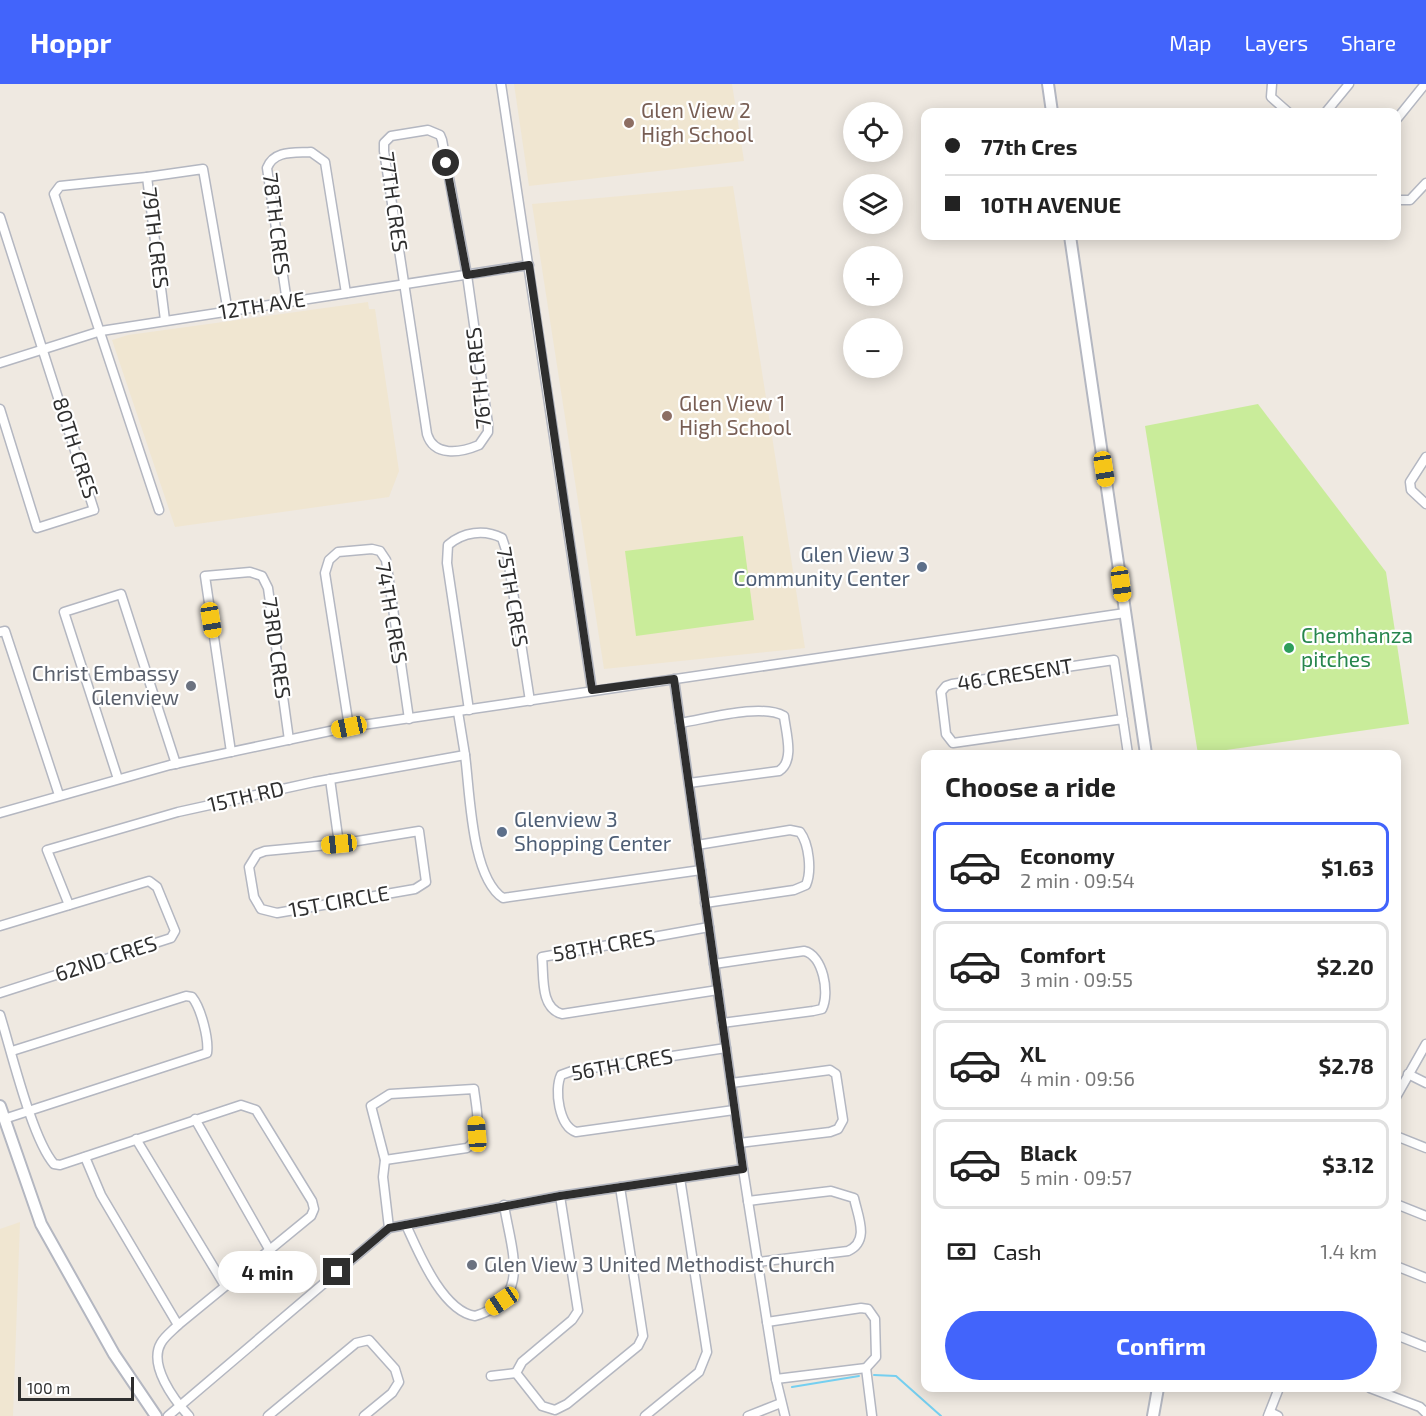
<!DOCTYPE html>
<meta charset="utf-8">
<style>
body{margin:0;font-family:"Exo 2",sans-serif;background:#f2f2f2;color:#222;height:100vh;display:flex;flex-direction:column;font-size:22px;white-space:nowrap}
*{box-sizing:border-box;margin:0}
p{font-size:20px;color:#767676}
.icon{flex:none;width:33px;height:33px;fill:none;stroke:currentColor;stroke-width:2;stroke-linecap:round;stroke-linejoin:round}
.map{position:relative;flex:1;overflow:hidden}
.panel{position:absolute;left:921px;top:666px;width:480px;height:642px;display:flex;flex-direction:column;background:#fff;border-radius:12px;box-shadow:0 3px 15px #0003}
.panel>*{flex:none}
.top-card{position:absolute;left:921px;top:24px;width:480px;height:132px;border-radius:12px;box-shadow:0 3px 15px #0003;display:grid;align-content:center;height:132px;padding:0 24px;background:#fff}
.buttons{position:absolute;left:843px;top:18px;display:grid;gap:12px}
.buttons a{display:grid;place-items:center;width:60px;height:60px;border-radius:50%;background:#fff;box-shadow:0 3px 15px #0003;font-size:30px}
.scale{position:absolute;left:18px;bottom:15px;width:116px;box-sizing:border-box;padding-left:6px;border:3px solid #2e2e2e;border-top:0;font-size:16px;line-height:21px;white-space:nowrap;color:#2e2e2e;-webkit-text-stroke:4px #fff;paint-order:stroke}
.end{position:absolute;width:27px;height:27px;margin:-14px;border:8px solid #2e2e2e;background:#fff;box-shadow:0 0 0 3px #fff}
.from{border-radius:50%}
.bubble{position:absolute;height:42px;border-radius:21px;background:#fff;box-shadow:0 3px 15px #0003;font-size:20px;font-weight:700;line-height:42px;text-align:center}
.car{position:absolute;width:18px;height:36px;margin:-18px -9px;border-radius:8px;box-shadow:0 0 4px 2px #0007;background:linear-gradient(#f5c518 24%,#345 0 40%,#f5c518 0 76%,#345 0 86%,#f5c518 0)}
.top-card b{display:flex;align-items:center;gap:21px;height:57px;font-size:22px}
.top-card b+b{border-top:2px solid #e0e0e0}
.top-card i{width:15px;height:15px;background:#222}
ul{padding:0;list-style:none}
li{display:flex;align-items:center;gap:18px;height:90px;margin:0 12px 9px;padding:0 12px;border:3px solid #e0e0e0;border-radius:12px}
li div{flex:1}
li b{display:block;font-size:22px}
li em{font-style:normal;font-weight:700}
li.selected{border-color:#4264fb}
li>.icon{width:54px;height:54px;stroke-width:1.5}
h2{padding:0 24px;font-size:27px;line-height:72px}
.pay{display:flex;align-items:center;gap:15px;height:66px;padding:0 24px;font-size:22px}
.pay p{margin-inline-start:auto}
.button{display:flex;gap:12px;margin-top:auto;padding:12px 24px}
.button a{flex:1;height:69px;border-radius:36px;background:#4264fb;color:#fff;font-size:24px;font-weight:700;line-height:69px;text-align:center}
header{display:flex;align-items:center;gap:36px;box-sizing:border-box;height:84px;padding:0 30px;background:#4264fb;color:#fff}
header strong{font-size:28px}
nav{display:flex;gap:33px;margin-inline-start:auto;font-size:21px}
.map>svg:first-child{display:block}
.education{fill:#f0e6d1}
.pitch{fill:#c9ec9a}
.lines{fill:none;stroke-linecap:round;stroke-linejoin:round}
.stream{stroke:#75cff0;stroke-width:2}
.minor-casing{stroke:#b4b7c1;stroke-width:11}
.tertiary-casing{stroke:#b4b7c1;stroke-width:14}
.minor{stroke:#fff;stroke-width:8}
.tertiary{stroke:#fff;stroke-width:10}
.route{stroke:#2e2e2e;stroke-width:8}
.education-dot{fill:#8d6e63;stroke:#fff;stroke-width:2}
.service-dot{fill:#5c6f8a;stroke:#fff;stroke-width:2}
.leisure-dot{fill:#2e9e5b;stroke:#fff;stroke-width:2}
.worship-dot{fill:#6b7280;stroke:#fff;stroke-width:2}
.labels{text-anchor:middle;stroke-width:4.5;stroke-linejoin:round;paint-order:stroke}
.education-label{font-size:21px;fill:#785e54;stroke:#fff;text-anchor:start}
.street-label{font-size:21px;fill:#2e2e2e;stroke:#fff}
.service-label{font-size:21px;fill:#4e5e75;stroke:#fff;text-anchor:end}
.leisure-label{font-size:21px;fill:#27864d;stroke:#fff;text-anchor:start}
.worship-label{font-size:21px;fill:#5b616d;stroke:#fff;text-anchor:end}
</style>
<header>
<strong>Hoppr</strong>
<nav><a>Map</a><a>Layers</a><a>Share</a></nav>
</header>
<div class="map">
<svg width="1426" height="1332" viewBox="0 0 1426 1332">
<rect width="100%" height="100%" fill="#efe9e1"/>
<g class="education">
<path d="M 514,0 L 732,0 L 744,77 L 529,102 Z"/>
<path d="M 733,102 L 805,564 L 604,585 L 532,120 Z"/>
<path d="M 368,218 L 369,225 L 375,225 L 399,387 L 389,413 L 175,443 L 112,256 L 128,251 Z"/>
<path d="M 20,1138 L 13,1332 L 0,1332 L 0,1145 Z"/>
</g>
<g class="pitch">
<path d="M 1258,320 L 1386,488 L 1409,640 L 1198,670 L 1145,342 Z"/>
<path d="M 743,452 L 754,536 L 636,552 L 625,467 Z"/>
</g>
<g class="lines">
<g class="stream">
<path d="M 874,1291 L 896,1292 L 941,1332"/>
<path d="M 792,1303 L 859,1292"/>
</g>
<g class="minor-casing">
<g id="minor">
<path d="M 501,0 L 592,606"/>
<path d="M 1272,0 L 1271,13 L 1288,28"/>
<path d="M 1326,28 L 1349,0"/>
<path d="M 1396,36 L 1425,0"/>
<path d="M 428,46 L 440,51 L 442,56 L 467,191 L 488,340 L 488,348 L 479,361 C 460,369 434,373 427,350 L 384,67 L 384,59 L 391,52 Z"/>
<path d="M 147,93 L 60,102 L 54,110 L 159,426"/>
<path d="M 1396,116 L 1410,116 L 1426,99"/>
<path d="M 0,133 L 94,426 L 37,444 L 0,325"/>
<path d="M 287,218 L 267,84 C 274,66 294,69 311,68 L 325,78 L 346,209"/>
<path d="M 165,236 L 147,93 L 203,85 L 228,228"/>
<path d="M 0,279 L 101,247 L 529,181"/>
<path d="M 1426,373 L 1410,398 L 1411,406 L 1426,420"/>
<path d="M 0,548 L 5,547 L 59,711"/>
<path d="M 674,595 L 743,1085 L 776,1295 L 785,1332"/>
<path d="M 469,626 L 447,479 L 448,461 C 463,448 484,445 502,454 L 507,469 L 530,617"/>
<path d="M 1123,635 L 953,659 L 946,650 L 941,608 L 946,602 L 952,600 L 1114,576 L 1128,670"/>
<path d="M 680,639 C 707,635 761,619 784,632 C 786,649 795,677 779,687 L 689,699"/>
<path d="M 349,643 L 325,489 L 329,476 L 338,468 L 372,465 L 380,467 L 386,476 L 409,635"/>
<path d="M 231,668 L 205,492 L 250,488 L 262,492 L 268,504 L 289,656"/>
<path d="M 465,671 C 470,708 471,793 503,814 L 701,786"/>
<path d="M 118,695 L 64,528 L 121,510 L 176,680"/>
<path d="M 330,695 L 339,760"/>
<path d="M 0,729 L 170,681 L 349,643 L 1125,529"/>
<path d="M 419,747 L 426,798 L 415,805 L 277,829 L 261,825 L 254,813 L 249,783 L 257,770 L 265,767 L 339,760 Z"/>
<path d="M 697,761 L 790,746 L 800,748 C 809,760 812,787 806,801 L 794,806 L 705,819"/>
<path d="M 69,821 L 47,766 L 178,728 L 314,698 L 465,671 L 458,628"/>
<path d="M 0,842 L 149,797 L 157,803 L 175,847 L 171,854 L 0,909"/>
<path d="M 709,843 L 542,873 C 544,893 540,924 562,930 L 718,906"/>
<path d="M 714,880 L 804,867 C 823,871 830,909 822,925 L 813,927 L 722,939"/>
<path d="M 0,931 C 11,966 32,1055 54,1080 L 60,1081 L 241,1021 L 256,1026 L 312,1117 L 314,1125 L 311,1132 L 178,1241 C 172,1247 165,1252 161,1259 C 148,1281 174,1316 189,1332"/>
<path d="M 726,964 L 572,987 L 561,991 C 554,1006 559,1042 576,1048 L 734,1026"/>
<path d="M 1408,990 L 1426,999"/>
<path d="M 731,999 L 830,986 L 836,990 L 843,1036 L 838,1045 L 830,1048 L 739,1059"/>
<path d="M 474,1005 C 476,1023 484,1053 467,1064 L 385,1076 L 371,1022 L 390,1010 Z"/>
<path d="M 1396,1013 L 1426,960"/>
<path d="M 4,1035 L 207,969 C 209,955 201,924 192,913 L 186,912 L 12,967"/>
<path d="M 195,1035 L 269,1165"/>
<path d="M 1396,1052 L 1426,1064"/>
<path d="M 136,1055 L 225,1202"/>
<path d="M 85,1073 L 101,1111 L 178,1241"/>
<path d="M 385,1076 L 383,1093 L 389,1144"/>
<path d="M 560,1112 L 578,1227 L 572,1236 L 522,1278 L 516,1289 L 542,1322 L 555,1326 L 567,1320 L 638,1262 L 643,1252 L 620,1103"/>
<path d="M 748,1117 L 831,1107 L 854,1114 C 858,1133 870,1157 848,1167 L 758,1178"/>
<path d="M 1396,1120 L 1426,1132"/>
<path d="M 406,1141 C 418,1167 442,1227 475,1232 C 533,1215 511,1166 504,1121"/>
<path d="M 1396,1182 L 1426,1194"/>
<path d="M 767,1238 L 861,1224 L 868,1225 L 875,1235 L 876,1273 L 866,1284 L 776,1295"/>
<path d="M 1396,1251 L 1426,1263"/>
<path d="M 866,1284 L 872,1332"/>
<path d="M 491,1292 L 516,1289"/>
<path d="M 1370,1304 L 1420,1323 L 1426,1329"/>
<path d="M 1270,1328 L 1278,1332"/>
<path d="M 168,1332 L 389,1144 L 560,1112 L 743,1085"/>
<path d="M 268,1332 L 356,1259 L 369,1256 L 395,1285 L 399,1298 L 392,1309 L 364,1332"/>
<path d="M 645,1332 L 699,1288 L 707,1268 L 680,1094"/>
<path d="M 748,1332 L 781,1319"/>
<path d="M 1268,1332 L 1279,1304"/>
</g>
</g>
<g class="tertiary-casing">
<g id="tertiary">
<path d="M 1048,0 L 1052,28"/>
<path d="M 1070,152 L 1146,670"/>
<path d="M 0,1022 L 41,1140 L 114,1270 L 156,1332"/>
<path d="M 1153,1332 L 1158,1304"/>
</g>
</g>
<use href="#minor" class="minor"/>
<use href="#tertiary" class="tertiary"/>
</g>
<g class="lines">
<path class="route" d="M 337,1188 L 389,1144 L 560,1112 L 743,1085 L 674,595 L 592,606 L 529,181 L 467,191 L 446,79"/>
</g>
<g class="education-dot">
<circle cx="629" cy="39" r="6"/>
<circle cx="667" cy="332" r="6"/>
</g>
<g class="service-dot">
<circle cx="922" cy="483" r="6"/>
<circle cx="502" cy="748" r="6"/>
</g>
<circle class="leisure-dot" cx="1289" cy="564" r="6"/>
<g class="worship-dot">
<circle cx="191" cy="602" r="6"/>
<circle cx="472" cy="1181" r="6"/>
</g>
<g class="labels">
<g class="education-label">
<text x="641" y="34">Glen View 2<tspan x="641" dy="24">High School</tspan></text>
<text x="679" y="327">Glen View 1<tspan x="679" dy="24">High School</tspan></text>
</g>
<g class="street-label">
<text transform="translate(393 118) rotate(82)" y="7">77TH CRES</text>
<text transform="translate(276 140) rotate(83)" y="7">78TH CRES</text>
<text transform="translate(155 154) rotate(83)" y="7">79TH CRES</text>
<text transform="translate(262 222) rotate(-9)" y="7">12TH AVE</text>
<text transform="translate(479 294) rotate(-96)" y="7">76TH CRES</text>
<text transform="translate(75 364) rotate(72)" y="7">80TH CRES</text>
<text transform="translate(512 513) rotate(80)" y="7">75TH CRES</text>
<text transform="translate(391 529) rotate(80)" y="7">74TH CRES</text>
<text transform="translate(276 564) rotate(82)" y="7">73RD CRES</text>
<text transform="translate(1015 591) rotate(-9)" y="7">46 CRESENT</text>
<text transform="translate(246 713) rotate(-13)" y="7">15TH RD</text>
<text transform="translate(339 818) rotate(-10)" y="7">1ST CIRCLE</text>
<text transform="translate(604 862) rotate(-10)" y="7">58TH CRES</text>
<text transform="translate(106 875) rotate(-18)" y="7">62ND CRES</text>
<text transform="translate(622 981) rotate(-10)" y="7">56TH CRES</text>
</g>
<g class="service-label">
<text x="910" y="478">Glen View 3<tspan x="910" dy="24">Community Center</tspan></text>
<text x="514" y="743" text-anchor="start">Glenview 3<tspan x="514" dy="24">Shopping Center</tspan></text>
</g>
<g class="leisure-label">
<text x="1301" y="559">Chemhanza<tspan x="1301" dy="24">pitches</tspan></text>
</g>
<g class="worship-label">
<text x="179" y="597">Christ Embassy<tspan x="179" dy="24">Glenview</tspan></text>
<text x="484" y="1188" text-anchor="start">Glen View 3 United Methodist Church</text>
</g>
</g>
</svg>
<div class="buttons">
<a><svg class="icon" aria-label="locate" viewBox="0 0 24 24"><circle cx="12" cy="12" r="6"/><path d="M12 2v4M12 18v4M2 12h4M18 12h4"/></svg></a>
<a><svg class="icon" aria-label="layers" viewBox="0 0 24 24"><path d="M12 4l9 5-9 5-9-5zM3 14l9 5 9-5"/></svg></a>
<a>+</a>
<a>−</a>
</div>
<div class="scale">100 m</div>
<i class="end from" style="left:446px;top:79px"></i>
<i class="end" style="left:337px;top:1188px"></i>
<div class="bubble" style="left:218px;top:1167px;width:99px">4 min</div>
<i class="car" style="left:1104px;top:385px;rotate:171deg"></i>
<i class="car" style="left:1121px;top:500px;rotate:172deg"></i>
<i class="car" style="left:211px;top:536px;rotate:171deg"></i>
<i class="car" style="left:349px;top:643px;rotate:258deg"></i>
<i class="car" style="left:339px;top:760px;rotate:264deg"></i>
<i class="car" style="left:477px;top:1050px;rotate:356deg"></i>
<i class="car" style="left:502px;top:1217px;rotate:236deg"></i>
<div class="top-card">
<b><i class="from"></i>77th Cres</b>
<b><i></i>10TH AVENUE</b>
</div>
<section class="panel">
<h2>Choose a ride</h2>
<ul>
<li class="selected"><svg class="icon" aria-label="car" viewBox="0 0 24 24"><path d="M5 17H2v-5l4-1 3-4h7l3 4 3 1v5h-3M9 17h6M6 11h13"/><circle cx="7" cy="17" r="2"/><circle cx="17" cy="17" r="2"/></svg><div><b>Economy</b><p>2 min · 09:54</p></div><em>$1.63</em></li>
<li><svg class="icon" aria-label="car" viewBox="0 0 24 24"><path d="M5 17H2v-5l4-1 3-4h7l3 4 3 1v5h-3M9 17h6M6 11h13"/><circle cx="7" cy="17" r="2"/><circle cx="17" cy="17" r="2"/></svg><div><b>Comfort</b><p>3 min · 09:55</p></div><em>$2.20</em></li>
<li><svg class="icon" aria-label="car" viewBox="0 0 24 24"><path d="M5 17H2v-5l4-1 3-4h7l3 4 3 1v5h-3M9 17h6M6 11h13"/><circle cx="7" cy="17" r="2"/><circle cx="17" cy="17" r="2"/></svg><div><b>XL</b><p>4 min · 09:56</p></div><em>$2.78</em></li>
<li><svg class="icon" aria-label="car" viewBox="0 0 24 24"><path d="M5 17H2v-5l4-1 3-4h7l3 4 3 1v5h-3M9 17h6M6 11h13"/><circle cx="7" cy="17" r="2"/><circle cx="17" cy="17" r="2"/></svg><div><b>Black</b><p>5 min · 09:57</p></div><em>$3.12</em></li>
</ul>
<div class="pay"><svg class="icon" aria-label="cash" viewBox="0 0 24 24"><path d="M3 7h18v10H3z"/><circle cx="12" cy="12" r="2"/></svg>Cash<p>1.4 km</p></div>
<div class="button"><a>Confirm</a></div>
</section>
</div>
